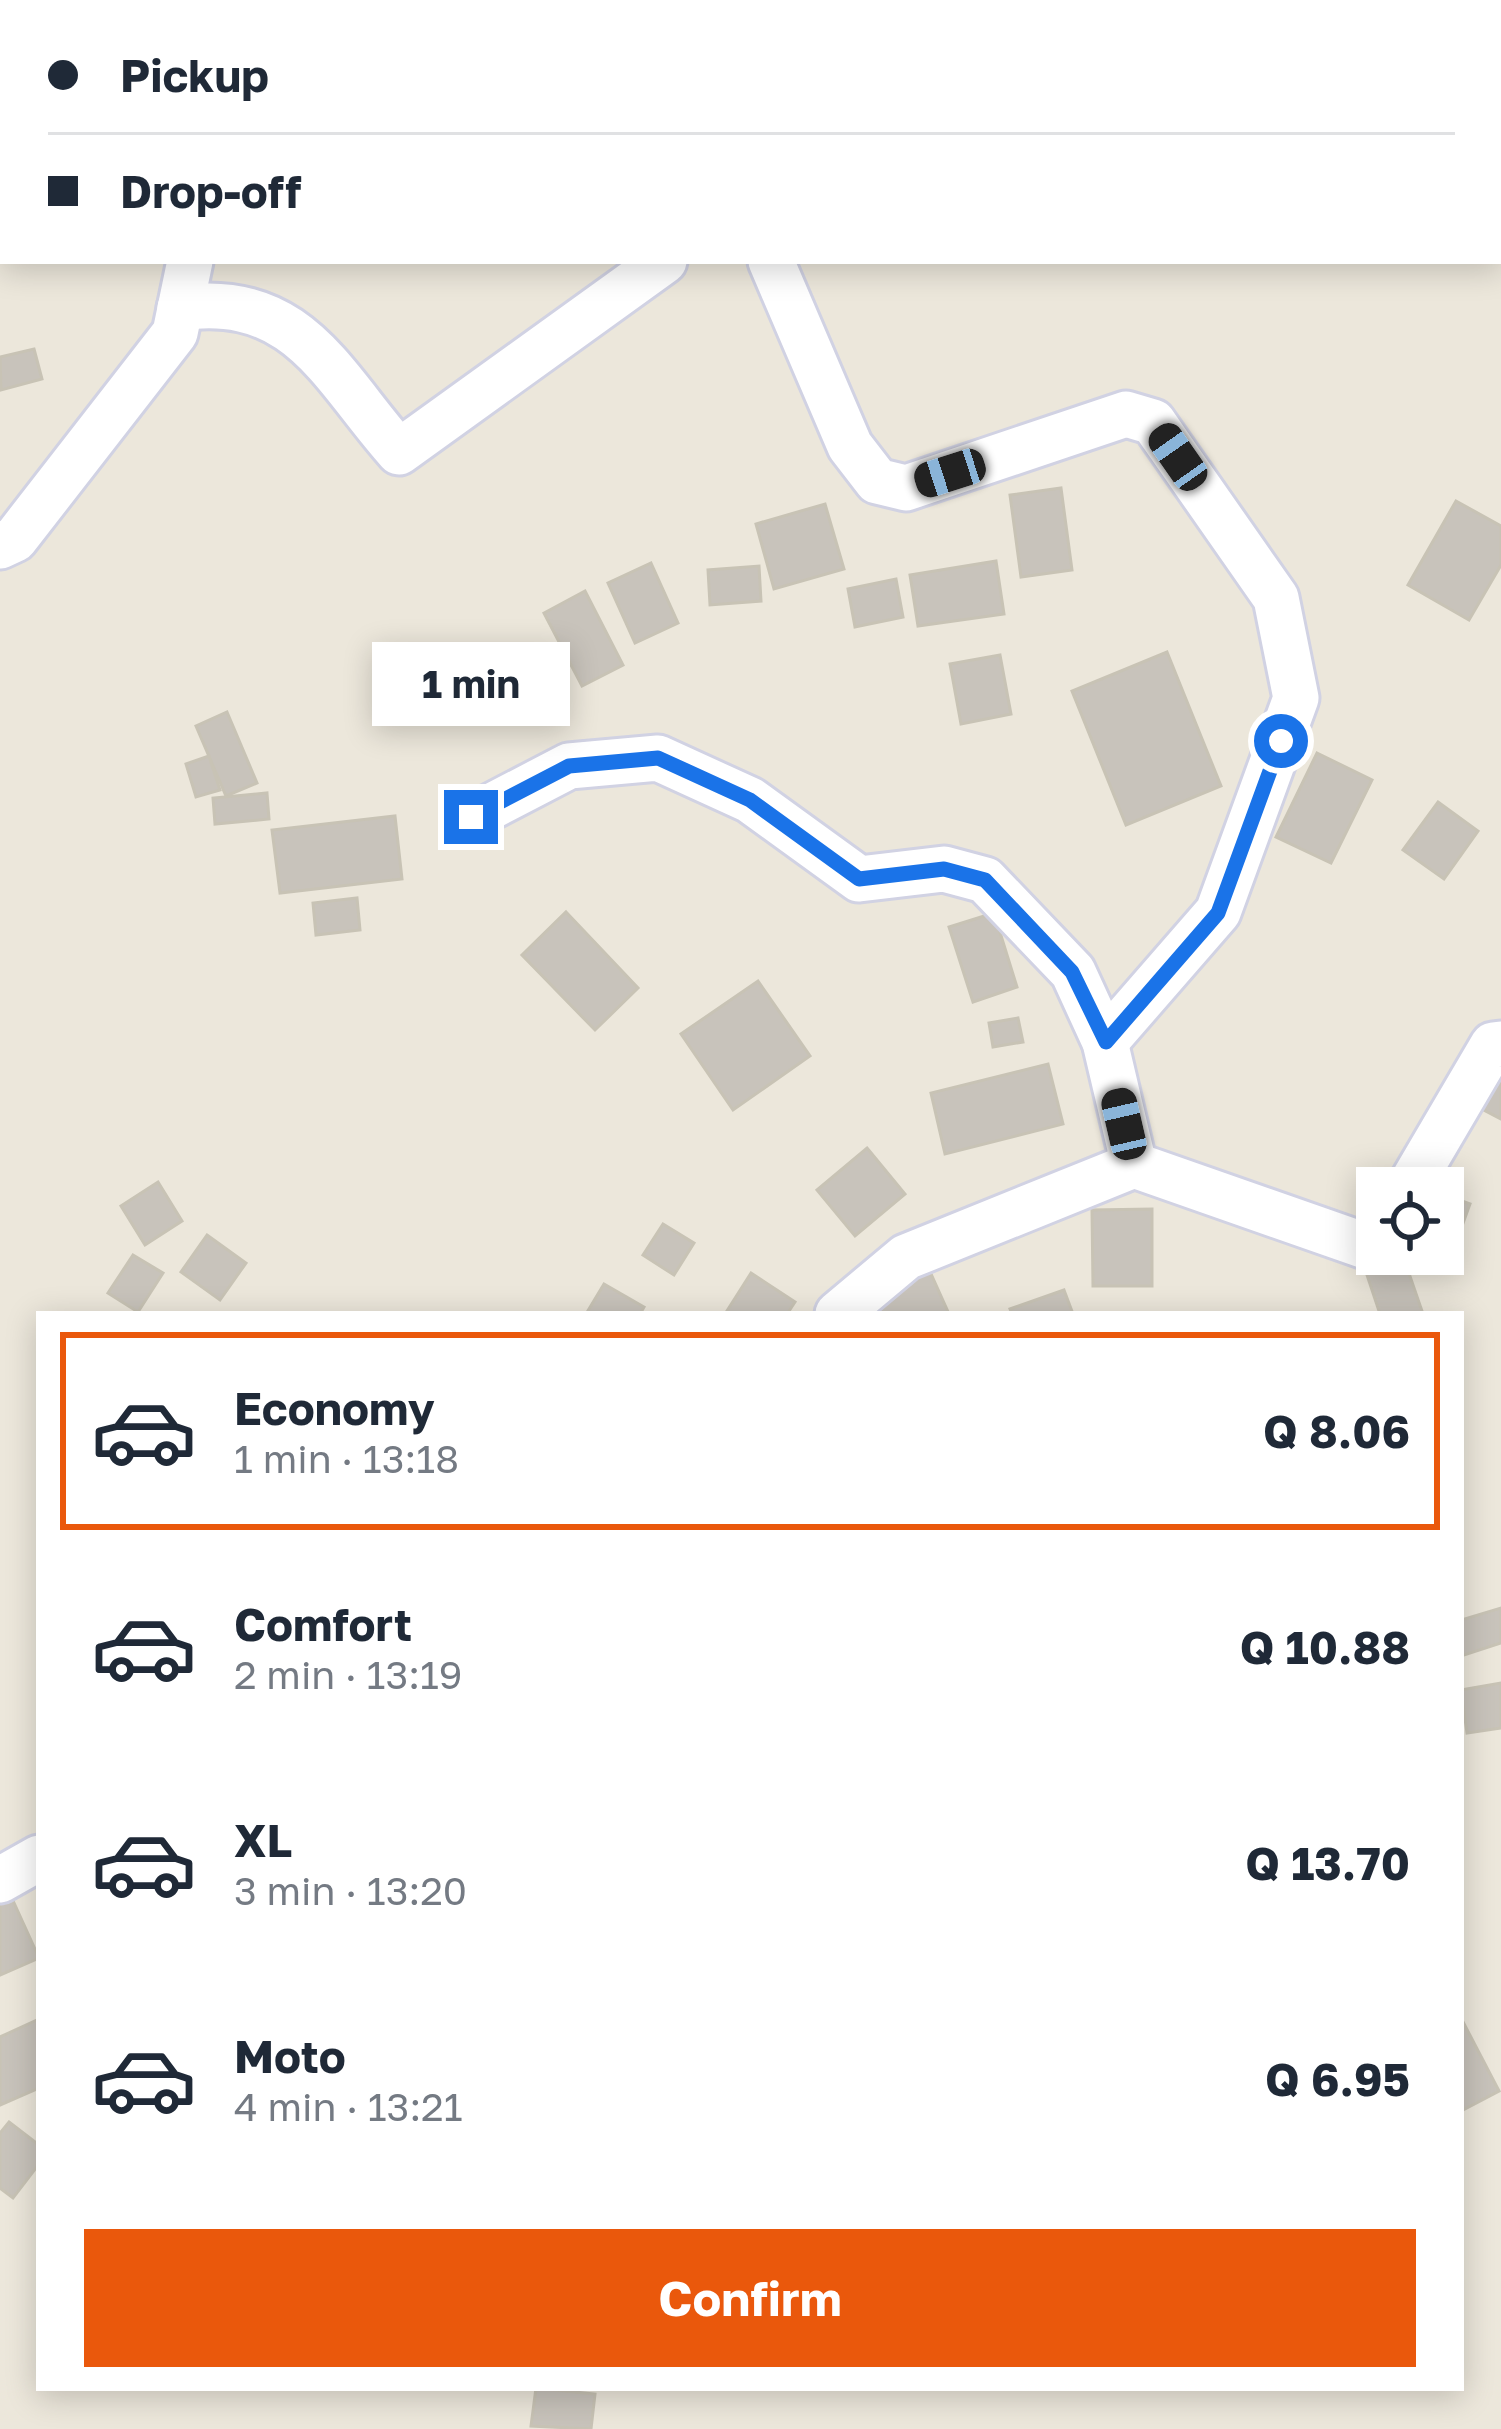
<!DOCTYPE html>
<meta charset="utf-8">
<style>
body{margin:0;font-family:"Golos Text",sans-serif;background:#f6f6f7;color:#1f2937;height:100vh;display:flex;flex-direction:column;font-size:45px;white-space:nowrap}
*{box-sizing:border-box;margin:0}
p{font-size:39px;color:#747a83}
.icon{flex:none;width:66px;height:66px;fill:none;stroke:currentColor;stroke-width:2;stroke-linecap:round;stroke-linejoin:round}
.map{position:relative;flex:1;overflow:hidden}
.sheet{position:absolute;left:36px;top:1311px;width:1428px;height:1080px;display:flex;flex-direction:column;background:#fff;border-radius:0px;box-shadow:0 6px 30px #0003}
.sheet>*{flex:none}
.hud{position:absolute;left:0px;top:0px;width:1503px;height:264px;box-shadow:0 6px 30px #0003;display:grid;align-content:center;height:264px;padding:0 48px;background:#fff}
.buttons{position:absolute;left:1356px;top:1167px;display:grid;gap:24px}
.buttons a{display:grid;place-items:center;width:108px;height:108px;border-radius:0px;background:#fff;box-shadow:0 6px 30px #0003;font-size:60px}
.end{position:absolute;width:54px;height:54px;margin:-27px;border:15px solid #1a73e8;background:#fff;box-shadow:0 0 0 6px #fff}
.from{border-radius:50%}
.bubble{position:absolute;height:84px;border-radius:0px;background:#fff;box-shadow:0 6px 30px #0003;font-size:39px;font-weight:700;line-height:84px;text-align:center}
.car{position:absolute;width:36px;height:72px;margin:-36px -18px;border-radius:15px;box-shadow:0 0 9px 3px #0007;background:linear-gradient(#222 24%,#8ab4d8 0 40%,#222 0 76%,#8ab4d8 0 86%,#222 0)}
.hud b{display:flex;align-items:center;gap:42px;height:114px;font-size:45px}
.hud b+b{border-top:3px solid #e0e1e3}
.hud i{width:30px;height:30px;background:#1f2937}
ul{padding:21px 0 0;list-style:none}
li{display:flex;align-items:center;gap:36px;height:198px;margin:0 24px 18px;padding:0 24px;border:6px solid transparent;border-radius:0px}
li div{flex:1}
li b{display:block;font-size:45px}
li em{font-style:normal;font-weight:700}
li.current{border-color:#ea580c}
li>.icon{width:108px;height:108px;stroke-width:1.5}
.action{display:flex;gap:24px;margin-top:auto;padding:24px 48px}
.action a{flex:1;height:138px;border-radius:0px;background:#ea580c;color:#fff;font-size:48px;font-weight:700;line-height:138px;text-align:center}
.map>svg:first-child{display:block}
.building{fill:#c8c3bb;stroke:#c8c3b5;stroke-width:3}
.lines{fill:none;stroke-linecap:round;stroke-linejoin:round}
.minor-casing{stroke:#d1d2e3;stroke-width:51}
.minor{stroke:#fff;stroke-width:45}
.route{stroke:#1a73e8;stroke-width:15}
</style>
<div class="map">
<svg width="1501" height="2429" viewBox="0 0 1501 2429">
<rect width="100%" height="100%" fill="#ece7db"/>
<g class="building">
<path d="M 34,349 L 42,379 L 1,390 L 0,357 Z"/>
<path d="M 1061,488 L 1072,570 L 1021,577 L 1010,495 Z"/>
<path d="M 1456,501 L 1501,526 L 1501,565 L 1469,620 L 1408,585 Z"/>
<path d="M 825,504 L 844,569 L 774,589 L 756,524 Z"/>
<path d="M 996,561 L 1004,614 L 918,626 L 910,575 Z"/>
<path d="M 651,563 L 678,623 L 635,643 L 608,583 Z"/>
<path d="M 759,566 L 761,601 L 710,605 L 708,570 Z"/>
<path d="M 896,579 L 903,617 L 855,627 L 848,589 Z"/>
<path d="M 585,591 L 623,665 L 582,686 L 544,613 Z"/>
<path d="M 1167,652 L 1221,786 L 1126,825 L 1072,691 Z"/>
<path d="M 1000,655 L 1011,714 L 961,724 L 950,664 Z"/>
<path d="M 227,712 L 257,783 L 226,796 L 196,726 Z"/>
<path d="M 1317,753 L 1372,780 L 1331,863 L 1276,837 Z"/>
<path d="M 209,756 L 220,790 L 196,797 L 186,764 Z"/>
<path d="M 267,793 L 269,819 L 215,824 L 213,798 Z"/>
<path d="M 1438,802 L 1478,831 L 1444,879 L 1403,850 Z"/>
<path d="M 395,816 L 402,879 L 280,893 L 272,830 Z"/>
<path d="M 357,898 L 360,930 L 316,935 L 313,903 Z"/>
<path d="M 566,912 L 638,988 L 595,1030 L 522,955 Z"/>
<path d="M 994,913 L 1017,987 L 973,1002 L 949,927 Z"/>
<path d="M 758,981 L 810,1056 L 733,1110 L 681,1034 Z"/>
<path d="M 1018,1018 L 1023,1042 L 993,1047 L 989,1023 Z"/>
<path d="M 1048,1064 L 1063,1124 L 945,1154 L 931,1093 Z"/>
<path d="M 1501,1072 L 1501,1119 L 1482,1109 Z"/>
<path d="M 867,1148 L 905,1194 L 855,1236 L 817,1190 Z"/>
<path d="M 158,1182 L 182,1221 L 145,1245 L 121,1206 Z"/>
<path d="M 1443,1194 L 1470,1204 L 1458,1237 L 1443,1232 Z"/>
<path d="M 1152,1209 L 1152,1286 L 1093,1286 L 1092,1210 Z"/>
<path d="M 663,1224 L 694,1243 L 674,1275 L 643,1255 Z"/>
<path d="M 207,1235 L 246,1263 L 220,1300 L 181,1272 Z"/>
<path d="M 133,1255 L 163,1273 L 138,1312 L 108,1293 Z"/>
<path d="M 1403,1256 L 1423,1314 L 1380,1314 L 1365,1269 Z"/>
<path d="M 927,1265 L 949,1314 L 870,1314 Z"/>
<path d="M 751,1273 L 795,1302 L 787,1314 L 725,1314 Z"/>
<path d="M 604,1284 L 644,1307 L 640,1314 L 586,1314 Z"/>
<path d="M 1064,1290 L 1073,1314 L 1012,1314 L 1010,1309 Z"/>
<path d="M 1501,1608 L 1501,1643 L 1461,1656 L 1461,1620 Z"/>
<path d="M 1501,1683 L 1501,1728 L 1467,1733 L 1461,1690 Z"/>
<path d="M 10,1894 L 39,1958 L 0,1975 L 0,1899 Z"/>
<path d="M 1461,2018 L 1499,2091 L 1461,2111 Z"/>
<path d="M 39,2019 L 39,2088 L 0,2105 L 0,2037 Z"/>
<path d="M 9,2122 L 39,2145 L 39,2164 L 13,2198 L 0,2188 L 0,2133 Z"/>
<path d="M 536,2388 L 595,2394 L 591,2429 L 531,2426 Z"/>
</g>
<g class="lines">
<g class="minor-casing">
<g id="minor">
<path d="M 290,0 L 292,3"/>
<path d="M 771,261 L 850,446 L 877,481 L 906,488 L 1126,414 L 1153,422 L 1276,598 L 1296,698 L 1218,912 L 1105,1042"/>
<path d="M 180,308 C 299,291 332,377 399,452 L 664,261"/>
<path d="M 0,546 L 15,539 L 175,333 L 190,261"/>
<path d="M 471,817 L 569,766 L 658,758 L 750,800 L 859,879 L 944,869 L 985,880 L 1073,972 L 1105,1042 L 1134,1165"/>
<path d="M 1409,1188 L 1493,1045 L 1501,1044"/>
<path d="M 838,1314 L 906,1257 L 1134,1165 L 1374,1249 L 1377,1243"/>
<path d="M 0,1880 L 39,1858"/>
</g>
</g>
<use href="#minor" class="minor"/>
</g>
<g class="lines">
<path class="route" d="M 471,817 L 569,766 L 658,758 L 750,800 L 859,879 L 944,869 L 985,880 L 1072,972 L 1106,1042 L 1218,913 L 1281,741"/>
</g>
</svg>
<div class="buttons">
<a><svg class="icon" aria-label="locate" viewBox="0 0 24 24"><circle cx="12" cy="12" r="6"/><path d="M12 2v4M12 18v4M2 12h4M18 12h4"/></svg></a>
</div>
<i class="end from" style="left:1281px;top:741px"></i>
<i class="end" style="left:471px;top:817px"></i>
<div class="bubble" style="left:372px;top:642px;width:198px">1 min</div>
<i class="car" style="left:1178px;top:457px;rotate:325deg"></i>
<i class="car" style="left:950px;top:473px;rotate:252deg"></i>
<i class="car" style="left:1124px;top:1124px;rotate:347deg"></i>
<div class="hud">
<b><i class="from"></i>Pickup</b>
<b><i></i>Drop-off</b>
</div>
<section class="sheet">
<ul>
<li class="current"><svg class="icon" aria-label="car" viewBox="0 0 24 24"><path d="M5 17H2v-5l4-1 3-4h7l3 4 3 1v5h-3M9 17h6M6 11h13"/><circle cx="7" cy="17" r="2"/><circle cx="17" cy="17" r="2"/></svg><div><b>Economy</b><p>1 min · 13:18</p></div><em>Q 8.06</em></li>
<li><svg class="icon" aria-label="car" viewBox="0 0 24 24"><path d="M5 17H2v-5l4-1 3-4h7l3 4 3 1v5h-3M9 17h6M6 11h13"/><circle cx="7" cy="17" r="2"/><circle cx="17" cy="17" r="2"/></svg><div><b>Comfort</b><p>2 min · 13:19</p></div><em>Q 10.88</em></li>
<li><svg class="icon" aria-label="car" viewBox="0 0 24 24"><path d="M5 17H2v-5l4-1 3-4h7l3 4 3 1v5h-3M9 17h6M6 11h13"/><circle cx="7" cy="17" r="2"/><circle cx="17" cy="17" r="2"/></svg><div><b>XL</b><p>3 min · 13:20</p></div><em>Q 13.70</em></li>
<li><svg class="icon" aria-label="car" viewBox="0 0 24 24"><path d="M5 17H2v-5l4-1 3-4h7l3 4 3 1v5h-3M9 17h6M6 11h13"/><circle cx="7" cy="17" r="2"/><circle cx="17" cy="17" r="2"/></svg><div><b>Moto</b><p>4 min · 13:21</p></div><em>Q 6.95</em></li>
</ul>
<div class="action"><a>Confirm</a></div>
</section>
</div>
